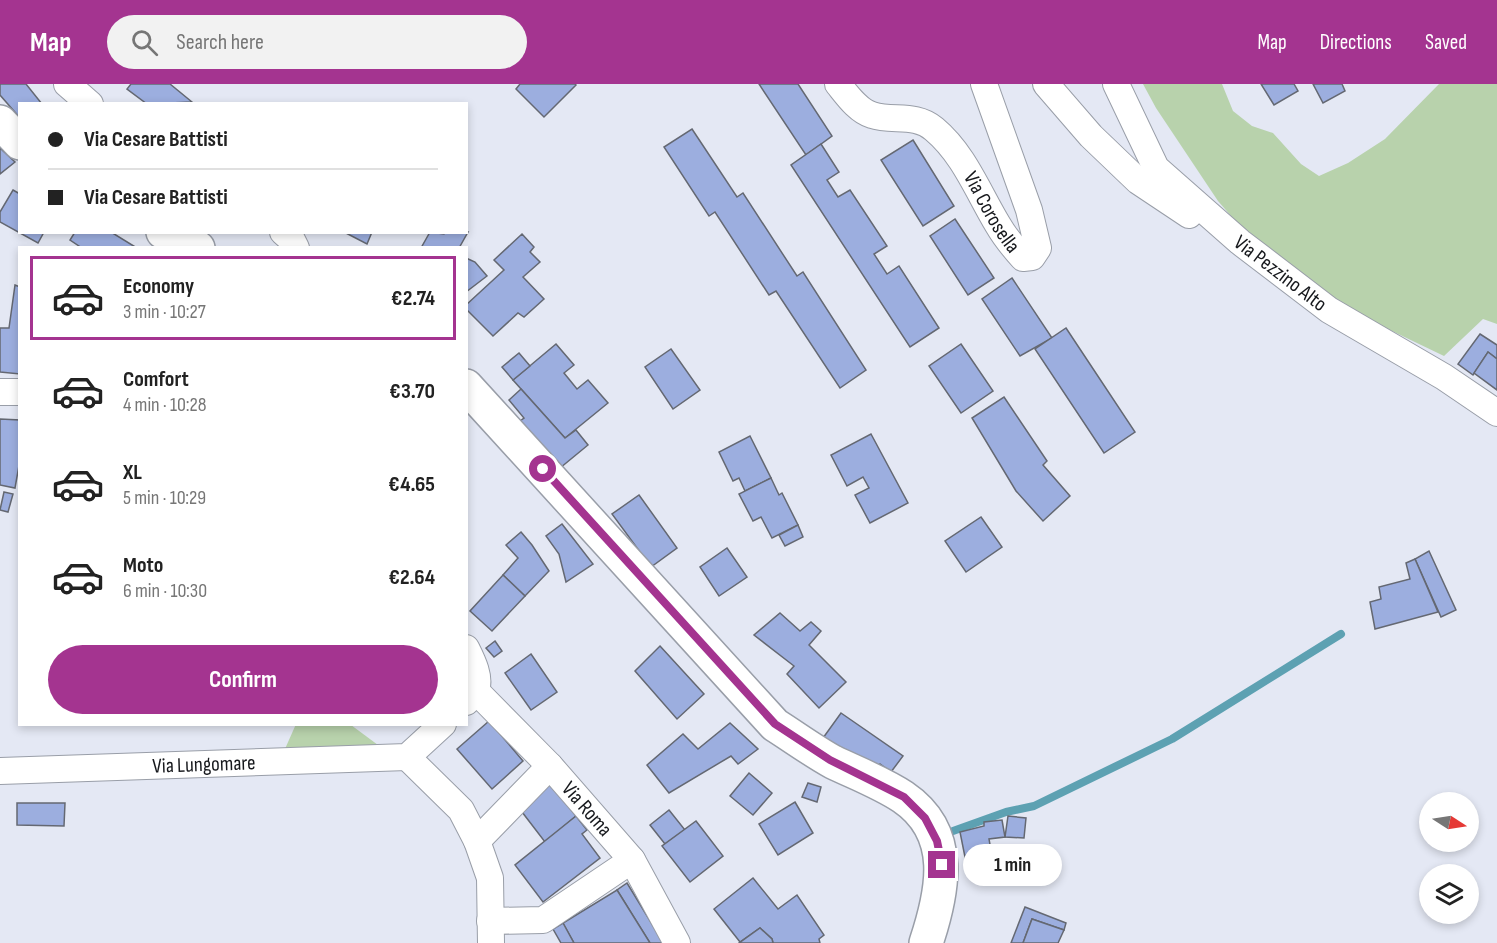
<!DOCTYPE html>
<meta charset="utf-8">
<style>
body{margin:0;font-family:"Sofia Sans Condensed",sans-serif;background:#f2f2f2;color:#222;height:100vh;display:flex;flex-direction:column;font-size:22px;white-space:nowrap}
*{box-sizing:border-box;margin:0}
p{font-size:20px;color:#767676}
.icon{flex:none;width:33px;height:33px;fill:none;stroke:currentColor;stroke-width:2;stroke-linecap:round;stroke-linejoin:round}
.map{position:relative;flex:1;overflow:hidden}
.side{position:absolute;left:18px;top:162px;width:450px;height:480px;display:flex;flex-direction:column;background:#fff;border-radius:0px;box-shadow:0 3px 9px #0003}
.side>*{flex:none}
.banner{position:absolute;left:18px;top:18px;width:450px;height:132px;border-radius:0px;box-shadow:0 3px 9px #0003;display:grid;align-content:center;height:132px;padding:0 30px;background:#fff}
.needle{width:39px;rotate:102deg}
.controls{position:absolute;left:1419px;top:708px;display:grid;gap:12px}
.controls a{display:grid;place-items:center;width:60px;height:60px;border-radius:50%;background:#fff;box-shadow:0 3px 9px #0003;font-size:30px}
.end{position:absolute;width:27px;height:27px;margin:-14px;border:8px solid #a43490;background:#fff;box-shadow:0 0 0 3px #fff}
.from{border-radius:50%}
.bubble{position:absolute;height:42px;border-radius:21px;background:#fff;box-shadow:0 3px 9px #0003;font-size:20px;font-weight:700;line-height:42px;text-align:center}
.banner b{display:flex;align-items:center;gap:21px;height:57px;font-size:22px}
.banner b+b{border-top:2px solid #e0e0e0}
.banner i{width:15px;height:15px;background:#222}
ul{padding:10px 0 0;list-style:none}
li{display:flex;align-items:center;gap:18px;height:84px;margin:0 12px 9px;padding:0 18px;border:3px solid transparent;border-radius:0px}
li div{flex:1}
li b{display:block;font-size:22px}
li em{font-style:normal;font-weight:700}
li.on{border-color:#a43490}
li>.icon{width:54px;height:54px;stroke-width:1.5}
.action{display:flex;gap:12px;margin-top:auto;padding:12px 30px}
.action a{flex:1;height:69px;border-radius:36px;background:#a43490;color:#fff;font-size:24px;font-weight:700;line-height:69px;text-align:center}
header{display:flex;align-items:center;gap:36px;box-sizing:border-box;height:84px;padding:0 30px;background:#a43490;color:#fff}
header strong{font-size:28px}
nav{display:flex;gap:33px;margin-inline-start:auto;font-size:21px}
.search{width:420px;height:54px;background:#f2f2f2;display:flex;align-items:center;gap:15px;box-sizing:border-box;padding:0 21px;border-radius:33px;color:#767676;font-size:22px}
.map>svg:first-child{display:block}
.green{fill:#b8d2ac}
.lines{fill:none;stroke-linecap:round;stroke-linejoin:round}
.stream{stroke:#5da1b2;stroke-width:8}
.building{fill:#9caedf;stroke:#646872;stroke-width:1.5}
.minor-casing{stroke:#999ea8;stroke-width:28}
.major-casing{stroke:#999ea8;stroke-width:36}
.minor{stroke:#fff;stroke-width:26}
.major{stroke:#fff;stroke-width:33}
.route{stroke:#a43490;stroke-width:8}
.labels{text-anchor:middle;stroke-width:4.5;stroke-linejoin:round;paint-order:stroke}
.street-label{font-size:21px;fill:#16181c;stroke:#e4e8f4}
</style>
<header>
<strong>Map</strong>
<div class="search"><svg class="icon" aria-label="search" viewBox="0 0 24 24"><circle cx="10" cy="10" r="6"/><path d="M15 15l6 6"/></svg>Search here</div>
<nav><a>Map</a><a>Directions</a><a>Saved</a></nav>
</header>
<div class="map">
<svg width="1497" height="859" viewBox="0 0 1497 859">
<rect width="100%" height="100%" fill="#e4e8f4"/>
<g class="green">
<path d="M 1143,0 L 1222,0 L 1233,27 L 1252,42 L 1273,49 L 1301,80 L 1319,92 L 1348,79 L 1385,55 L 1439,0 L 1497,0 L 1497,240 L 1483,235 L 1444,272 L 1367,235 L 1265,171 L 1218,117 L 1156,24 Z"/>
<path d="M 296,640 L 351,641 L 378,661 L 285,665 Z"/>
</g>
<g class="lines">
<path class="stream" d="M 953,747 L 1006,728 L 1034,722 L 1172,655 L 1341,550"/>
</g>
<g class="building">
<path d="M 0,0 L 26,0 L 42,20 L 20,20 L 20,34 L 0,11 Z"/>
<path d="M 131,0 L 170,0 L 192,18 L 147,20 L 127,5 Z"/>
<path d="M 520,0 L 575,0 L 576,1 L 544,33 L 516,5 Z"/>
<path d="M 759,0 L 798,0 L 832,52 L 806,71 Z"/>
<path d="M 1261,0 L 1294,0 L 1298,7 L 1274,21 Z"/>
<path d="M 1313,0 L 1342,0 L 1345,7 L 1323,19 Z"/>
<path d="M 692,45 L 737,113 L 743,109 L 797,192 L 803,188 L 866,286 L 840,304 L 776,207 L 769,211 L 715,128 L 709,132 L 664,63 Z"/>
<path d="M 913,56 L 954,122 L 923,142 L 881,76 Z"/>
<path d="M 821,60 L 839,88 L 827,96 L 829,99 L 838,113 L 850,106 L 887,162 L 874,170 L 887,190 L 899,182 L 939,244 L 910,263 L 791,81 Z"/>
<path d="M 0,64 L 15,78 L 0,90 Z"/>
<path d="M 13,106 L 20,110 L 20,148 L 44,148 L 38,159 L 0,138 L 0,128 Z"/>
<path d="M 955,135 L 994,194 L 968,211 L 930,152 Z"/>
<path d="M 75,148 L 111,148 L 137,164 L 82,164 L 70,156 Z"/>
<path d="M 344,148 L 372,148 L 367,160 Z"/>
<path d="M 430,148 L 444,150 L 445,148 L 468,148 L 459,164 L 421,164 Z"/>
<path d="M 522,150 L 534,163 L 530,168 L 540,178 L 523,193 L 544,215 L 524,233 L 518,229 L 493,252 L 466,225 L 466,221 L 504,186 L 494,176 Z"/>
<path d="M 466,174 L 475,178 L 487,192 L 466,208 Z"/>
<path d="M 1012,194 L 1052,254 L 1020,272 L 982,215 Z"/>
<path d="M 15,201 L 20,203 L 20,290 L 0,288 L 0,244 L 9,244 Z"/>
<path d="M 1066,244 L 1135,348 L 1104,369 L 1035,265 Z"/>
<path d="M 1480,250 L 1497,261 L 1497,275 L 1488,268 L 1473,291 L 1458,280 Z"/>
<path d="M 556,260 L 574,281 L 564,289 L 577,305 L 588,296 L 608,319 L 565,354 L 513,296 Z"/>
<path d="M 961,260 L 993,307 L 961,329 L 929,282 Z"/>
<path d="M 671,265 L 700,306 L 673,325 L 645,283 Z"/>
<path d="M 1488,268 L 1497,275 L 1497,306 L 1474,289 Z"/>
<path d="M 519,269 L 530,282 L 513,296 L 502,283 Z"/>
<path d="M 521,305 L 565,354 L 576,346 L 588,361 L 560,384 L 520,337 L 524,334 L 509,316 Z"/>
<path d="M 1004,313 L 1047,377 L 1043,381 L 1070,412 L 1043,437 L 1016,407 L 972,334 Z"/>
<path d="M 0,335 L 20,336 L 20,376 L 15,404 L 0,401 Z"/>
<path d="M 871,350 L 908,419 L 870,439 L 855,411 L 869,404 L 863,393 L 847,402 L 831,371 Z"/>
<path d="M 750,352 L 771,394 L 745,407 L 739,394 L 733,397 L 719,368 Z"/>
<path d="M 771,394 L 779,411 L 782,409 L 798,441 L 772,454 L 761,433 L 753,437 L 739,410 Z"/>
<path d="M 4,408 L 13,410 L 8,428 L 0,426 Z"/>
<path d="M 639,411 L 677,464 L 651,483 L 612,430 Z"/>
<path d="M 981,433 L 1002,463 L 966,488 L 945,457 Z"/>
<path d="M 562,440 L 593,480 L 566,498 L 559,470 L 546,452 Z"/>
<path d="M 798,441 L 803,453 L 785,462 L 779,451 Z"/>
<path d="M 521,448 L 532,461 L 549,487 L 525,512 L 503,491 L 518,474 L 506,461 Z"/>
<path d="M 727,464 L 747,493 L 719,512 L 700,483 Z"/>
<path d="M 1429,467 L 1456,526 L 1441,533 L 1415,475 Z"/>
<path d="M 1415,475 L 1438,528 L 1375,545 L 1370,518 L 1381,515 L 1379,503 L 1410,495 L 1406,479 Z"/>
<path d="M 503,491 L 525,512 L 492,547 L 470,527 Z"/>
<path d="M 780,529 L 800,547 L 811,538 L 821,547 L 809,561 L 846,598 L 819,624 L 787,590 L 794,582 L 754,551 Z"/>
<path d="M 495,557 L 502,567 L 494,573 L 486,564 Z"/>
<path d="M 660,562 L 704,610 L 677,635 L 635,587 Z"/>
<path d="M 531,570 L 557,608 L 531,626 L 505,589 Z"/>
<path d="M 841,629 L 903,672 L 891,688 L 880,680 L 877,683 L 823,654 Z"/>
<path d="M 489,637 L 523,677 L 492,705 L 457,665 Z"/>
<path d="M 730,639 L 758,665 L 738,680 L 731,672 L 669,709 L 647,681 L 683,650 L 698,665 Z"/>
<path d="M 749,689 L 772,709 L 753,731 L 730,712 Z"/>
<path d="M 550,699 L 576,732 L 545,758 L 519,724 Z"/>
<path d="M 808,699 L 821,703 L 817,718 L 802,713 Z"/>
<path d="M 795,718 L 813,749 L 778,771 L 759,740 Z"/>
<path d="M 17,719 L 65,719 L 64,742 L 17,741 Z"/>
<path d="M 669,726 L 685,746 L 665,760 L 650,741 Z"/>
<path d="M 576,732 L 587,746 L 582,750 L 600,774 L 543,818 L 515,781 Z"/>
<path d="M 1008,732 L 1026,734 L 1024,754 L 1005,753 Z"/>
<path d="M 1002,736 L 1005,753 L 989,755 L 992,772 L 966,778 L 960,748 L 984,742 L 984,738 Z"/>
<path d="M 696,737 L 723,772 L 690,798 L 662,762 Z"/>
<path d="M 753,794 L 778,825 L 797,811 L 824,851 L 819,855 L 820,859 L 773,859 L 772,855 L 760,844 L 740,858 L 714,825 Z"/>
<path d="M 627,799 L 663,858 L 661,859 L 650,859 L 617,806 Z"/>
<path d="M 617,806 L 650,859 L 574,859 L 563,839 Z"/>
<path d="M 1025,823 L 1066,839 L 1064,846 L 1032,835 L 1023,859 L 1011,859 Z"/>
<path d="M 1032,835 L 1064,846 L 1058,859 L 1023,859 Z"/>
<path d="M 563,839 L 574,859 L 561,859 L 553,845 Z"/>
<path d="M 760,844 L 772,855 L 773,859 L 739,859 Z"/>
</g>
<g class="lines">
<g class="minor-casing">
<g id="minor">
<path d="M 67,0 L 90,20"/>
<path id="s1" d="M 838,0 C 847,11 858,27 872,31 C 893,38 915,29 934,45 C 964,70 978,108 998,141 C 1005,153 1014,164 1023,174 L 1032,173 L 1038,164 L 1029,126 L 984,0"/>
<path d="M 1046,0 L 1091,52 L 1138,97 L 1189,131"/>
<path id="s2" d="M 1116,0 L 1156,84 L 1240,158 L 1329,226 L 1444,293 L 1497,329"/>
<path d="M 283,148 L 292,156 L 296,164"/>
<path d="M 0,308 L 20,308"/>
<path d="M 466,564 C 472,576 481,593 476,607 C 474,611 469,615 466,618"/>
<path id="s3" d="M 476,607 L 550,682 L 632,776 L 677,859"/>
<path d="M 407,673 L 461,726 L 477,757 L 490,794 L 491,859"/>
<path id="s4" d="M 0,687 L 407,673 L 443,640"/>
<path d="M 477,757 L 550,682"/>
<path d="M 490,837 L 543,836 L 632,776"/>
</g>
</g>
<g class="major-casing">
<g id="major">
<path d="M 0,38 L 20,59"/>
<path d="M 163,148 L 198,164"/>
<path d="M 466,302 L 775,641 C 794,653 813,667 833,678 C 856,689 882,699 903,713 C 956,749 943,808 926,859"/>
</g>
</g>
<use href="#minor" class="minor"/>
<use href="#major" class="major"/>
</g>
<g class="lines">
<path class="route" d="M 543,385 L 775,640 L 830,676 L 904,713 L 925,734 L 937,757 L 942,781"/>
</g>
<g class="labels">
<g class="street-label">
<text dy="7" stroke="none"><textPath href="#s1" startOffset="213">Via Corosella</textPath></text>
<text dy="7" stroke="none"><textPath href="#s2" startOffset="256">Via Pezzino Alto</textPath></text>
<text dy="7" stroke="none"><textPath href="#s4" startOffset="204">Via Lungomare</textPath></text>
<text dy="7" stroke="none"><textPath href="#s3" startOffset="162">Via Roma</textPath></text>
</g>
</g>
</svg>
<div class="controls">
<a><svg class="needle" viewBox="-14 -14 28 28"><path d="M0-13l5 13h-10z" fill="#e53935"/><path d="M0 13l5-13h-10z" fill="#767676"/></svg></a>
<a><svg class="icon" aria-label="layers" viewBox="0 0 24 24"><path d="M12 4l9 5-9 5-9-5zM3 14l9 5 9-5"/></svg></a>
</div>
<i class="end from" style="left:543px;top:385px"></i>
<i class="end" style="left:942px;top:781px"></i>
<div class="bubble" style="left:963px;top:760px;width:99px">1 min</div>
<div class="banner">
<b><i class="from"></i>Via Cesare Battisti</b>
<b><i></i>Via Cesare Battisti</b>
</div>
<section class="side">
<ul>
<li class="on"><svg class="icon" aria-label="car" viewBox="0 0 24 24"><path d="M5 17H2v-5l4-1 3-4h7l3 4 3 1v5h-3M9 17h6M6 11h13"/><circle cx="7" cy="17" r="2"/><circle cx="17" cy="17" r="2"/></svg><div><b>Economy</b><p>3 min · 10:27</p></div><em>€2.74</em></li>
<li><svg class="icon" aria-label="car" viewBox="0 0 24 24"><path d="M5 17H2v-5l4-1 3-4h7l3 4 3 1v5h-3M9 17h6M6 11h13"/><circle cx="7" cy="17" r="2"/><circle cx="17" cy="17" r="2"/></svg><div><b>Comfort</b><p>4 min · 10:28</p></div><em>€3.70</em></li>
<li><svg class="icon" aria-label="car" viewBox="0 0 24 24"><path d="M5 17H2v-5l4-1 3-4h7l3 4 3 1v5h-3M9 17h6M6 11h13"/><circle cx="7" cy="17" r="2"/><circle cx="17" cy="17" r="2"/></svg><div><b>XL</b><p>5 min · 10:29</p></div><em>€4.65</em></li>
<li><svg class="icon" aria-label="car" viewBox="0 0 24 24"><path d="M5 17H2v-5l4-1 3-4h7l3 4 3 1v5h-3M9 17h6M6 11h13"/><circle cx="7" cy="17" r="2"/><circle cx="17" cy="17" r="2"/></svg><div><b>Moto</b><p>6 min · 10:30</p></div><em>€2.64</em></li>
</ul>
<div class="action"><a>Confirm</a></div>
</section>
</div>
